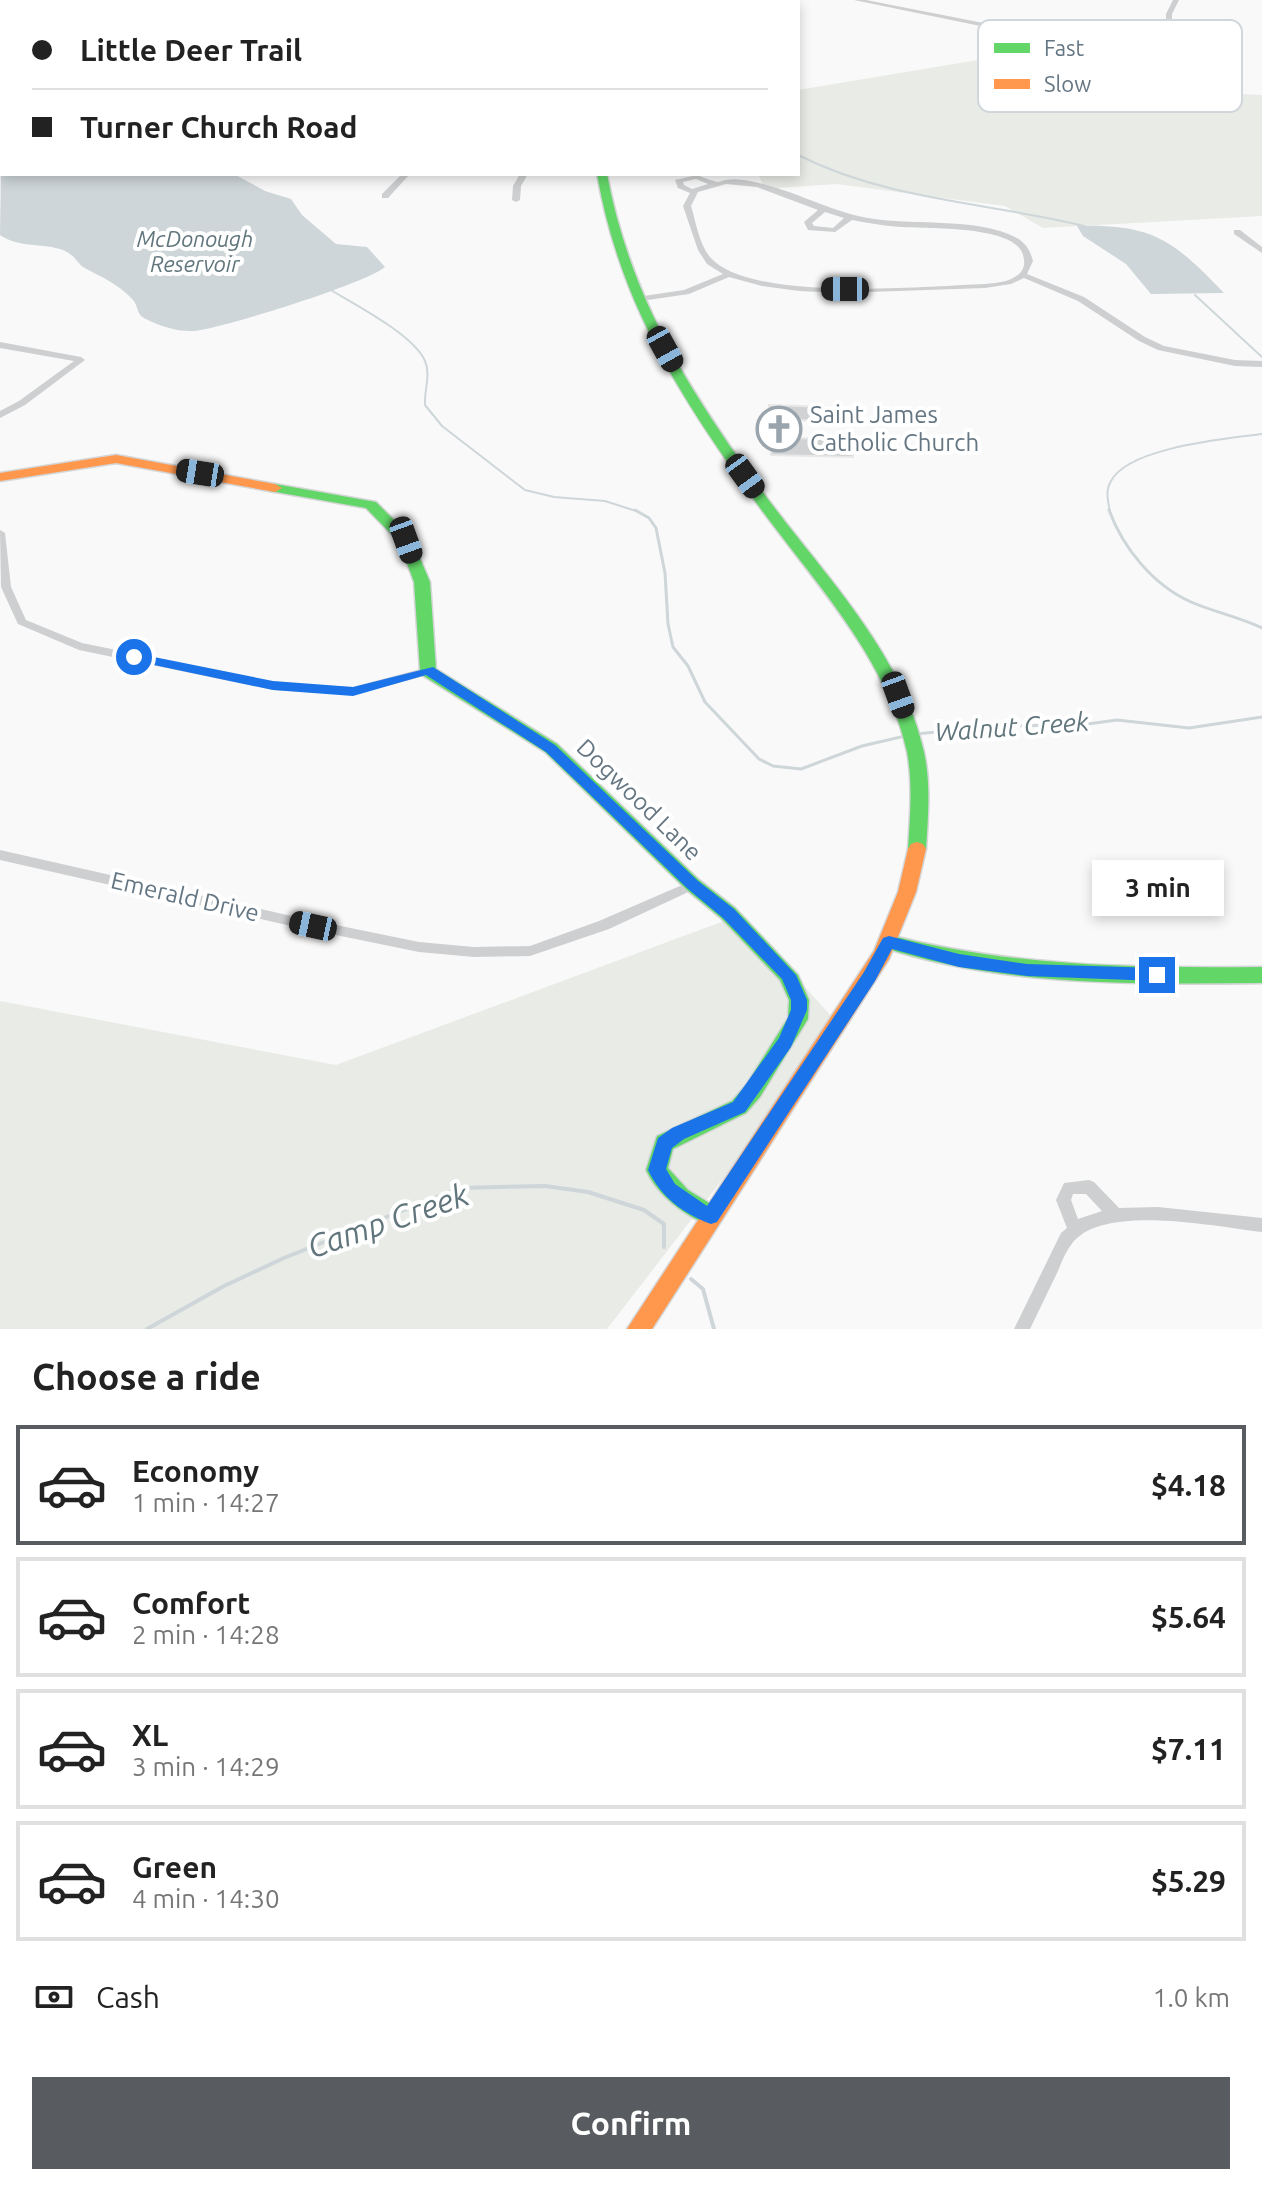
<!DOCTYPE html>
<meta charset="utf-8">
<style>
body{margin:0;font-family:Ubuntu,sans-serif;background:#f6f6f6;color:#222;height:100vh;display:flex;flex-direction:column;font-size:30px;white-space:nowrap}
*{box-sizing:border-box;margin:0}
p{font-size:26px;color:#767676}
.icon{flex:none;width:44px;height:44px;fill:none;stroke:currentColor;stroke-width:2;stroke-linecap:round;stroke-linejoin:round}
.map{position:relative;height:1329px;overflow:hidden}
.side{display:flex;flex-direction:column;background:#fff;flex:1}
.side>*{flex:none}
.hud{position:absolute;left:0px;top:0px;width:800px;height:176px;box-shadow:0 4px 12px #0003;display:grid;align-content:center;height:176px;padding:0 32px;background:#fff}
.end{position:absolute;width:36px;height:36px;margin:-18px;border:10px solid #1a73e8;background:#fff;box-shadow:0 0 0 4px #fff}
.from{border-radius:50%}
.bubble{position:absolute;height:56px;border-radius:0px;background:#fff;box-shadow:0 4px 12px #0003;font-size:26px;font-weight:700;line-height:56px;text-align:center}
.car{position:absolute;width:24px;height:48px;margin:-24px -12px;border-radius:10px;box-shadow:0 0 6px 2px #0007;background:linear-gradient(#222 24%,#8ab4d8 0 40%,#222 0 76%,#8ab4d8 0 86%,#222 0)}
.hud b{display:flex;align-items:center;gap:28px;height:76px;font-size:30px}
.hud b+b{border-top:2px solid #e0e0e0}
.hud i{width:20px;height:20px;background:#222}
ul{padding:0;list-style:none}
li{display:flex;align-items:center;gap:24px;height:120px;margin:0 16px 12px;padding:0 16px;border:4px solid #e0e0e0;border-radius:0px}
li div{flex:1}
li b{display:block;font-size:30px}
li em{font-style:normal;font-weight:700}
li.active{border-color:#585c60}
li>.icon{width:72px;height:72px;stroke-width:1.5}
h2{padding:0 32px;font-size:36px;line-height:96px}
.pay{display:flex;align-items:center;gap:20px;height:88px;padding:0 32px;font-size:30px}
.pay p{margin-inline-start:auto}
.cta{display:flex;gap:16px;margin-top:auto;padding:16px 32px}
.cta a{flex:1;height:92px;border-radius:0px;background:#585c60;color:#fff;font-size:32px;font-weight:700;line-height:92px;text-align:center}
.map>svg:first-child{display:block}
.green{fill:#e8ebe6}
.water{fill:#ced6d9}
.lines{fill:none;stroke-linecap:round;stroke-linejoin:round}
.stream-far2{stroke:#ced6d9;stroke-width:2}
.stream-far1{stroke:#ced6d9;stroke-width:3}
.stream{stroke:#ced6d9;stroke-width:4}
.building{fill:#d0d2d3;stroke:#e8e8e8;stroke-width:2}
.fast-casing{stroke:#d5d6d7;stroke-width:3}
.slow-casing{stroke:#d5d6d7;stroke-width:3}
.street{fill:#cecfd0;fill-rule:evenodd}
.fast{fill:#63d668;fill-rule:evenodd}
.slow{fill:#ff974d;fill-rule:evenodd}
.route{fill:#1a73e8}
.labels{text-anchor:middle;stroke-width:8;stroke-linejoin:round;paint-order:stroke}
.far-water-label{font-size:22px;font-style:italic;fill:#60757c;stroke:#fff}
.poi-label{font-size:24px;fill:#657683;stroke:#fff;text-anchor:start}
.street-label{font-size:24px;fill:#657683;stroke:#fff}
.water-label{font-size:26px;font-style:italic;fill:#60757c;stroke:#fff}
.near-water-label{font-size:32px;font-style:italic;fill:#60757c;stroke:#fff}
.key{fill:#fff;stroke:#d1d6da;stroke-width:2}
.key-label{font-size:22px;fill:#657683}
</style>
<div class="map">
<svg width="1262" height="1329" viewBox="0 0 1262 1329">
<rect width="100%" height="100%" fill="#f9f9f9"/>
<g class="green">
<path d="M 1103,39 L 1151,90 L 1262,95 L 1262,216 L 1043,228 L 1005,206 L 836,184 L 765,189 L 758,174 L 798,174 L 798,90 Z"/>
<path d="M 740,915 L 832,1017 L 810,1066 L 607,1329 L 0,1329 L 0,1001 L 336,1065 Z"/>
</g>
<g class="water">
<path d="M 2,98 L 2,174 L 234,174 L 265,191 L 291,199 L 302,215 L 336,244 L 367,247 L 385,267 C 367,283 221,329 193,331 C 178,332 160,326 146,319 C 136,315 139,307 133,300 C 119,284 101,277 83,267 C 78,263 75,257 70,254 C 53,241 21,250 0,235 Z"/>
<path d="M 1077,226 C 1153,224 1173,240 1224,293 L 1151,294 L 1126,264 L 1083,236 Z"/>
</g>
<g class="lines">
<g class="stream-far2">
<path d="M 798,155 C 890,201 986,202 1084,226"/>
<path d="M 329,289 C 354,304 414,335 425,361 C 431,374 424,391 425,405 L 442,426 L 525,490 L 554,497 L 605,501 L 639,512"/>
<path d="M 1195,295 L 1262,357"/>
<path d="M 1110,512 C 1108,501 1105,491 1111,481 C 1129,447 1226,439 1262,434"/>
</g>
<g class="stream-far1">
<path d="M 635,510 L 649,518 L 656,528 L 665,573 L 668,624 L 673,647 L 688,666 L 705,702 L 759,759 L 773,766 L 801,769 L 862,746 L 905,736"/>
<path d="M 1109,510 C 1123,548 1153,585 1191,602 C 1214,612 1239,617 1262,628"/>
<path d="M 916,734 L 999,726 L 1080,725 L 1117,720 L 1189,728 L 1262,717"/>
</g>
<g class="stream">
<path d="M 691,1279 L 703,1289 L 714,1329"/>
<path d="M 147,1329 L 224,1286 L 284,1258 L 459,1188 L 545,1186 L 588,1192 L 644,1210 L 664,1224 L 664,1247"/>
</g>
</g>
<path class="building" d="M 769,405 L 831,407 L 832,421 L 797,420 L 797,438 L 852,440 L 853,457 L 771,455 L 771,439 L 762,438 L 762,420 L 769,420 Z"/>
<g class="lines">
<g class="fast-casing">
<g id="fast">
<path d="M 597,174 L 607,174 C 630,297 687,387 759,487 C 819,570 901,649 924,752 C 931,784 928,817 926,849 L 923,854 L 911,854 L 908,849 C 910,817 913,784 907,752 C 885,652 807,575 750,494 C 677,392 619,300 597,174 Z"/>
<path d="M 275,484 L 376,502 L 411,537 L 430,582 L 436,669 L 557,744 L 699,880 L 735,908 L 798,975 L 809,1000 L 808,1019 L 760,1097 L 746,1113 L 673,1149 L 668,1168 L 688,1190 L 719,1209 L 722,1216 L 719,1223 L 711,1226 C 685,1216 658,1196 646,1170 L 657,1136 L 732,1101 L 746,1085 L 788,1018 L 789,1000 L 780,980 L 721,918 L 687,890 L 545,752 L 422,675 L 420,671 L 414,582 L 399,542 L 366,508 L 270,491 L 268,488 Z"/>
<path d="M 889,935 C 1014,967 1134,968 1262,967 L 1262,983 C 1135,984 1004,987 882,947 L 880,942 L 882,937 Z"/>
</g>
</g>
<g class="slow-casing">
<g id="slow">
<path d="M 116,455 L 275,484 L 282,488 L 275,492 L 116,463 L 0,481 L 0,473 Z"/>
<path d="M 917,842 L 923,844 L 926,849 L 916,892 L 889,959 L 652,1329 L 627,1329 L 874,951 L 898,892 L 908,849 L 911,844 Z"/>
</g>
</g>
<g class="street">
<path d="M 44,0 L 54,0 L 51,2 L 41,2 Z"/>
<path d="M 196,0 L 242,0 L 245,2 L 193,2 Z"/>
<path d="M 854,0 L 866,0 L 1019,30 L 1156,35 L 1166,30 L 1166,14 L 1173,0 L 1179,0 L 1172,14 L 1172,31 L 1157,39 L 1019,34 Z"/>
<rect x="0" y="10" width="2" height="4"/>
<path d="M 402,174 L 410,174 L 388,198 L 382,198 L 382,194 Z"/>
<path d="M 520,174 L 528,174 L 521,186 L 520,200 L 516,202 L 512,200 L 513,186 Z"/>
<path d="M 697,175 C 703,177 709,180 714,181 C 720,183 719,181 726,180 C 738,178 751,181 763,184 C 802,194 834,213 874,219 C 917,225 978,218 1015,237 C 1026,243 1030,250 1033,261 L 1027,274 L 1084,297 L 1145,337 L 1164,346 L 1235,360 L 1262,361 L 1262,367 L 1235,366 L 1158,350 L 1139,341 L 1078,301 L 1024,278 L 1011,284 L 985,288 L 840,293 L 799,291 L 762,286 L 729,277 L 689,294 L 634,302 L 634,298 L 637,297 L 684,290 L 723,274 L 707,264 L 698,250 L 683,206 L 690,193 L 678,188 L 675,180 ZM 696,179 L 708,184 L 692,189 L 684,185 L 683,182 ZM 726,184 L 757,187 L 818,210 L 804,222 L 808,230 L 835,232 L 852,220 C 868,223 885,226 901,227 C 928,229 1015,225 1023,255 C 1025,262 1025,267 1020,273 C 1011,282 997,283 985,284 C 927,286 749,303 710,257 C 699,244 696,222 691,206 L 698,192 ZM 825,212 L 844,218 L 833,228 L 814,226 L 812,223 Z"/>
<path d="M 1234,230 L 1240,230 L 1262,247 L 1262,253 L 1234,234 Z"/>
<path d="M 0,342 L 81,357 L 85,360 L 25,405 L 0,418 L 0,411 L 19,401 L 74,361 L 0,348 Z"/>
<path d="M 0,530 L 5,533 L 11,587 L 26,620 L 82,643 L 273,682 L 353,687 L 428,667 L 434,671 L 432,674 L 353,695 L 273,690 L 79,650 L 18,624 L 17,622 L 1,587 Z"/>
<path d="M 0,850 L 287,915 L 419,942 L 474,947 L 530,946 L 599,921 L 689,882 L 693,880 L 697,882 L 699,885 L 697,888 L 609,929 L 530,956 L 474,957 L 419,952 L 287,925 L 0,860 Z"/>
<path d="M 1089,1180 L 1094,1182 L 1119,1208 L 1158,1207 L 1262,1218 L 1262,1232 C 1217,1227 1100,1202 1071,1245 C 1065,1253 1061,1264 1057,1273 C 1048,1292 1039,1310 1030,1329 L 1014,1329 L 1061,1233 L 1067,1228 L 1056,1200 L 1064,1183 ZM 1073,1194 L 1086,1194 L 1102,1211 L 1078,1219 L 1071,1200 Z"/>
</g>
<use href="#fast" class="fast"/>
<use href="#slow" class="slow"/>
</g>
<path class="route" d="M 134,653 L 273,681 L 353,687 L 433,667 L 555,745 L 698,881 L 734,909 L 796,975 L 807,1000 L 807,1010 L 791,1047 L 745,1112 L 684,1139 L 672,1148 L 666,1169 L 675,1184 L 707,1206 L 864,972 L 883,938 L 889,936 L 959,954 L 1027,964 L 1157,968 L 1165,975 L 1157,981 L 1027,976 L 959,967 L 892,949 L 875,981 L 717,1222 L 711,1224 C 682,1213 661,1197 648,1170 L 658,1138 L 672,1128 L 733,1102 L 779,1038 L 791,1010 L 791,1000 L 782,979 L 723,918 L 688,889 L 546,752 L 426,675 L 353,696 L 273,690 L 130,660 L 130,654 Z"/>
<defs>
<g id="church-ring" transform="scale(2.3)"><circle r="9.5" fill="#fff" stroke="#99a4ac" stroke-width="1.5"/><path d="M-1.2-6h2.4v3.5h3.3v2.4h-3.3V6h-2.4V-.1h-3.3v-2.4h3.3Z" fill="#99a4ac"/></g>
</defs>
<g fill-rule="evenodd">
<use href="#church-ring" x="779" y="429"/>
</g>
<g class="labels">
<g class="far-water-label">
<text x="195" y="247">McDonough<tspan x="195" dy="25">Reservoir</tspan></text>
</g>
<g class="poi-label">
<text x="810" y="423">Saint James<tspan x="810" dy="28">Catholic Church</tspan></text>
</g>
<g class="street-label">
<text transform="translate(639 800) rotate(44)" y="8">Dogwood Lane</text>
<text transform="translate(185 897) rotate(13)" y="8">Emerald Drive</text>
</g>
<g class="water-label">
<text transform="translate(1012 727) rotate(-4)" y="9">Walnut Creek</text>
</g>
<g class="near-water-label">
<text transform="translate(388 1221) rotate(-19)" y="11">Camp Creek</text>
</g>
</g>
<rect x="978" y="20" width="264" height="92" rx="12" class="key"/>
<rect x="994" y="43" width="36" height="10" fill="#63d668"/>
<rect x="994" y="79" width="36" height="10" fill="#ff974d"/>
<g class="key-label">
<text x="1044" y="56">Fast</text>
<text x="1044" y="92">Slow</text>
</g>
</svg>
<i class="end from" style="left:134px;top:657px"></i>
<i class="end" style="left:1157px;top:975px"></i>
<div class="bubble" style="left:1092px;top:860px;width:132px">3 min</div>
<i class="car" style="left:845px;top:289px;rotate:270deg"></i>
<i class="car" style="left:665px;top:349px;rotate:151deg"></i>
<i class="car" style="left:200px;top:473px;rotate:279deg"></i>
<i class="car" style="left:745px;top:476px;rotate:144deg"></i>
<i class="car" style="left:406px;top:540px;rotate:160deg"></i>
<i class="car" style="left:898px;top:695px;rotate:160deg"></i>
<i class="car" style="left:313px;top:926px;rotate:282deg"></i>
<div class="hud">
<b><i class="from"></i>Little Deer Trail</b>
<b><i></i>Turner Church Road</b>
</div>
</div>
<section class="side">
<h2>Choose a ride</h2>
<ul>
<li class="active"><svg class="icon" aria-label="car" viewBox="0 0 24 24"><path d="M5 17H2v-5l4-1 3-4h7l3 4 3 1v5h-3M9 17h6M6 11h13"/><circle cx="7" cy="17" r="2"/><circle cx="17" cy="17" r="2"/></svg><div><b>Economy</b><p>1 min · 14:27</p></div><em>$4.18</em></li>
<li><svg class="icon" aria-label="car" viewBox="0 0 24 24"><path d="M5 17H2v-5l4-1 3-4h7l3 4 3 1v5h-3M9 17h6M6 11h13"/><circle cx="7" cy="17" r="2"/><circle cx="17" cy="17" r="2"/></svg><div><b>Comfort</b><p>2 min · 14:28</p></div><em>$5.64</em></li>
<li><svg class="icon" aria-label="car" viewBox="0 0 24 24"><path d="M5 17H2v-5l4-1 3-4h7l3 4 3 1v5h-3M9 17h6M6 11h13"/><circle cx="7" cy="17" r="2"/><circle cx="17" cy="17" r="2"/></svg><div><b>XL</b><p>3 min · 14:29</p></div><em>$7.11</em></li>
<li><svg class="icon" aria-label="car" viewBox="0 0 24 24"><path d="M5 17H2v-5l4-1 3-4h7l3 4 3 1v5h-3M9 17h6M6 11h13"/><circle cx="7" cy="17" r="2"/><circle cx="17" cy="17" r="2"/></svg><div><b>Green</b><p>4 min · 14:30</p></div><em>$5.29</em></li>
</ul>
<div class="pay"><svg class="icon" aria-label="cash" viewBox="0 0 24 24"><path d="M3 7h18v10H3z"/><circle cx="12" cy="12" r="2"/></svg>Cash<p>1.0 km</p></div>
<div class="cta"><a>Confirm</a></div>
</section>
